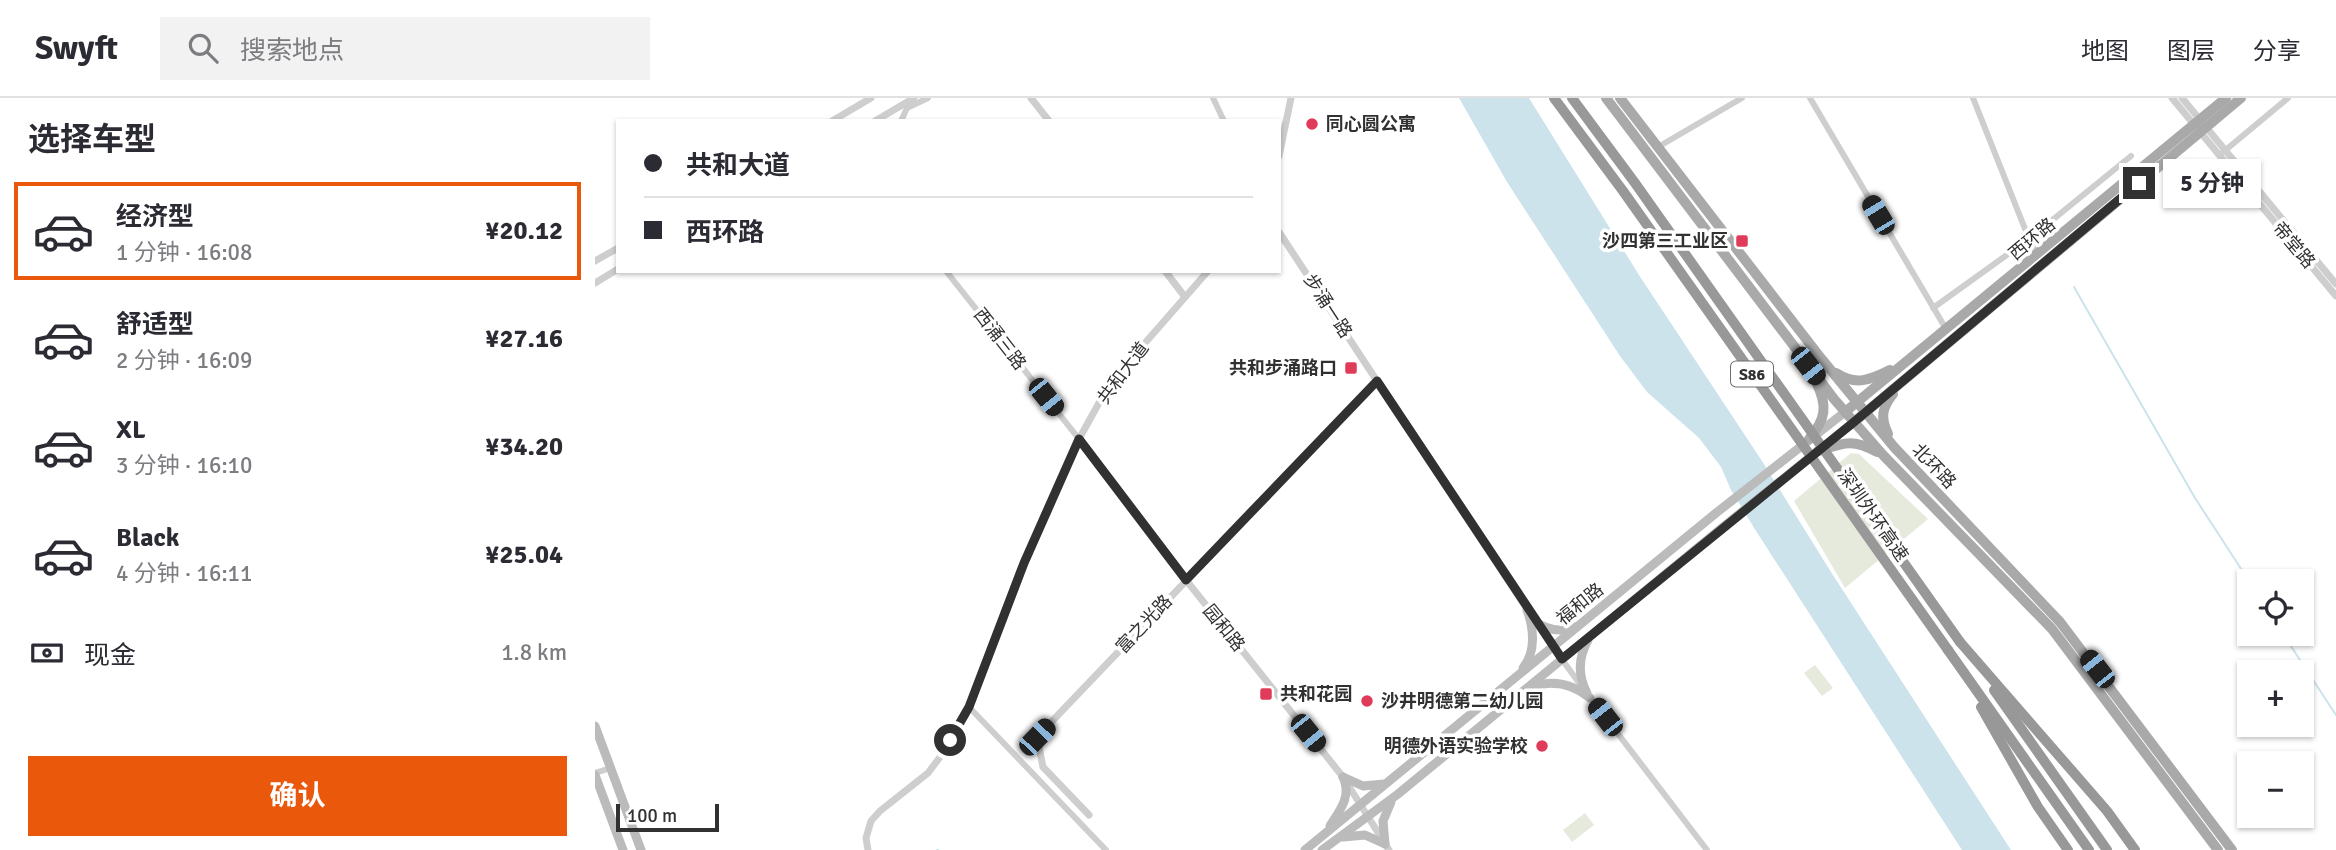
<!DOCTYPE html>
<html lang="zh">
<meta charset="utf-8">
<style>
body{margin:0;font-family:Signika,"Noto Sans SC",sans-serif;background:#f2f2f3;color:#2b2b33;height:100vh;display:flex;flex-direction:column;font-size:26px;white-space:nowrap}
*{box-sizing:border-box;margin:0}
p{font-size:23px;color:#7c7c81}
.icon{flex:none;width:38px;height:38px;fill:none;stroke:currentColor;stroke-width:2;stroke-linecap:round;stroke-linejoin:round}
.map{position:relative;flex:1;overflow:hidden}
.drawer{display:flex;flex-direction:column;background:#fff;width:595px}
.drawer>*{flex:none}
.guide{position:absolute;left:21px;top:21px;width:665px;height:154px;border-radius:0px;box-shadow:0 2px 5px #0004;display:grid;align-content:center;height:154px;padding:0 28px;background:#fff}
.fabs{position:absolute;left:1642px;top:471px;display:grid;gap:14px}
.fabs a{display:grid;place-items:center;width:77px;height:77px;border-radius:0px;background:#fff;box-shadow:0 2px 5px #0004;font-size:35px}
.scale{position:absolute;left:21px;bottom:18px;width:103px;box-sizing:border-box;padding-left:7px;border:4px solid #313131;border-top:0;font-size:19px;line-height:24px;white-space:nowrap;color:#313131;-webkit-text-stroke:5px #fff;paint-order:stroke}
.end{position:absolute;width:32px;height:32px;margin:-16px;border:9px solid #313131;background:#fff;box-shadow:0 0 0 4px #fff}
.from{border-radius:50%}
.bubble{position:absolute;height:49px;border-radius:0px;background:#fff;box-shadow:0 2px 5px #0004;font-size:23px;font-weight:700;line-height:49px;text-align:center}
.car{position:absolute;width:21px;height:42px;margin:-21px -10px;border-radius:9px;box-shadow:0 0 5px 2px #0007;background:linear-gradient(#222 24%,#8ab4d8 0 40%,#222 0 76%,#8ab4d8 0 86%,#222 0)}
.guide b{display:flex;align-items:center;gap:24px;height:66px;font-size:26px}
.guide b+b{border-top:2px solid #e1e1e2}
.guide i{width:18px;height:18px;background:#2b2b33}
ul{padding:0;list-style:none}
li{display:flex;align-items:center;gap:21px;height:98px;margin:0 14px 10px;padding:0 14px;border:4px solid transparent;border-radius:0px}
li div{flex:1}
li b{display:block;font-size:26px}
li em{font-style:normal;font-weight:700}
li.current{border-color:#ea580c}
li>.icon{width:63px;height:63px;stroke-width:1.5}
h2{padding:0 28px;font-size:32px;line-height:84px}
.pay{display:flex;align-items:center;gap:18px;height:77px;padding:0 28px;font-size:26px}
.pay p{margin-inline-start:auto}
.primary-button{display:flex;gap:14px;margin-top:auto;padding:14px 28px}
.primary-button a{flex:1;height:80px;border-radius:0px;background:#ea580c;color:#fff;font-size:28px;font-weight:700;line-height:80px;text-align:center}
header{display:flex;align-items:center;gap:42px;box-sizing:border-box;height:98px;padding:0 35px;background:#fff;border-bottom:2px solid #e1e1e2}
header strong{font-size:33px}
nav{display:flex;gap:38px;margin-inline-start:auto;font-size:24px}
.search{width:490px;height:63px;background:#f2f2f3;display:flex;align-items:center;gap:18px;box-sizing:border-box;padding:0 24px;border-radius:0px;color:#7c7c81;font-size:26px}
main{display:flex;flex:1;min-height:0}
.map>svg:first-child{display:block}
.green{fill:#e6eadd}
.water{fill:#cde3ec}
.lines{fill:none;stroke-linecap:round;stroke-linejoin:round}
.stream{stroke:#cde3ec;stroke-width:2}
.minor{stroke:#cecece;stroke-width:6}
.tertiary{stroke:#cecece;stroke-width:7}
.secondary{stroke:#bbb;stroke-width:9}
.primary{stroke:#a9a9a9;stroke-width:10}
.motorway{stroke:#989898;stroke-width:10}
.motorway-bridge{stroke:#989898;stroke-width:10}
.route{stroke:#313131;stroke-width:9}
.poi-dot{fill:#e03b58;stroke:#fff;stroke-width:2.5}
.labels{text-anchor:middle;stroke-width:7;stroke-linejoin:round;paint-order:stroke}
.shield{fill:#fff;stroke:#6f6f6f;stroke-width:2}
.shield-label{font-size:16px;font-weight:bold;fill:#313131}
.poi-label{font-size:18px;font-weight:bold;fill:#313131;stroke:#fff;text-anchor:start}
.street-label{font-size:18px;fill:#313131;stroke:#fff}
</style>
<header>
<strong>Swyft</strong>
<div class="search"><svg class="icon" aria-label="search" viewBox="0 0 24 24"><circle cx="10" cy="10" r="6"/><path d="M15 15l6 6"/></svg>搜索地点</div>
<nav><a>地图</a><a>图层</a><a>分享</a></nav>
</header>
<main>
<section class="drawer">
<h2>选择车型</h2>
<ul>
<li class="current"><svg class="icon" aria-label="car" viewBox="0 0 24 24"><path d="M5 17H2v-5l4-1 3-4h7l3 4 3 1v5h-3M9 17h6M6 11h13"/><circle cx="7" cy="17" r="2"/><circle cx="17" cy="17" r="2"/></svg><div><b>经济型</b><p>1 分钟 · 16:08</p></div><em>¥20.12</em></li>
<li><svg class="icon" aria-label="car" viewBox="0 0 24 24"><path d="M5 17H2v-5l4-1 3-4h7l3 4 3 1v5h-3M9 17h6M6 11h13"/><circle cx="7" cy="17" r="2"/><circle cx="17" cy="17" r="2"/></svg><div><b>舒适型</b><p>2 分钟 · 16:09</p></div><em>¥27.16</em></li>
<li><svg class="icon" aria-label="car" viewBox="0 0 24 24"><path d="M5 17H2v-5l4-1 3-4h7l3 4 3 1v5h-3M9 17h6M6 11h13"/><circle cx="7" cy="17" r="2"/><circle cx="17" cy="17" r="2"/></svg><div><b>XL</b><p>3 分钟 · 16:10</p></div><em>¥34.20</em></li>
<li><svg class="icon" aria-label="car" viewBox="0 0 24 24"><path d="M5 17H2v-5l4-1 3-4h7l3 4 3 1v5h-3M9 17h6M6 11h13"/><circle cx="7" cy="17" r="2"/><circle cx="17" cy="17" r="2"/></svg><div><b>Black</b><p>4 分钟 · 16:11</p></div><em>¥25.04</em></li>
</ul>
<div class="pay"><svg class="icon" aria-label="cash" viewBox="0 0 24 24"><path d="M3 7h18v10H3z"/><circle cx="12" cy="12" r="2"/></svg>现金<p>1.8 km</p></div>
<div class="primary-button"><a>确认</a></div>
</section>
<div class="map">
<svg width="1741" height="752" viewBox="0 0 1741 752">
<rect width="100%" height="100%" fill="#fff"/>
<g class="green">
<path d="M 1256,355 L 1264,356 L 1333,421 L 1250,490 L 1199,403 Z"/>
<path d="M 1220,567 L 1238,590 L 1227,598 L 1209,575 Z"/>
<path d="M 990,715 L 999,727 L 977,744 L 968,732 Z"/>
</g>
<path class="water" d="M 864,0 L 934,0 L 1044,177 L 1167,363 L 1236,474 L 1416,752 L 1367,752 L 1161,433 L 1136,392 L 1126,369 L 1104,340 L 1052,294 L 1025,258 L 912,84 Z"/>
<g class="lines">
<g class="stream">
<path d="M 1479,189 L 1600,400 L 1654,483"/>
<path d="M 1688,536 L 1741,617"/>
<path d="M 342,752 L 343,752"/>
</g>
<g class="minor">
<path d="M 618,0 L 629,23"/>
<path d="M 1215,0 L 1351,231"/>
<path d="M 1378,0 L 1434,141 L 1442,156"/>
<path d="M 306,23 L 312,10 L 333,0"/>
<path d="M 1063,49 L 1147,0"/>
<path d="M 1627,55 L 1693,0"/>
<path d="M 351,173 L 484,341"/>
<path d="M 1338,210 L 1434,141 L 1536,58"/>
<path d="M 782,283 L 934,515"/>
<path d="M 942,527 L 987,589"/>
<path d="M 994,598 L 1112,752"/>
<path d="M 374,609 L 511,752"/>
<path d="M 0,675 L 16,670"/>
</g>
<g class="tertiary">
<path d="M 436,0 L 454,23"/>
<path d="M 1577,0 L 1741,198"/>
<path d="M 1587,0 L 1741,186"/>
<path d="M 237,23 L 276,0"/>
<path d="M 280,23 L 319,0"/>
<path d="M 684,58 L 696,0"/>
<path d="M 0,163 L 23,150"/>
<path d="M 570,173 L 590,199"/>
<path d="M 0,185 L 23,171"/>
<path d="M 484,341 L 591,482 L 748,679 L 794,752"/>
<path d="M 494,717 L 448,669 L 442,639 L 782,283 L 684,134"/>
<path d="M 273,752 L 271,740 L 276,723 L 285,713 L 333,675 L 345,659 L 374,609 L 430,465 L 484,341 L 515,285 L 613,173"/>
</g>
<g class="secondary">
<path d="M 939,523 C 952,532 965,535 980,529"/>
<path d="M 928,570 C 941,554 939,531 932,512"/>
<path d="M 938,588 C 959,582 978,586 995,600"/>
<path d="M 992,595 C 983,578 983,560 993,542"/>
<path d="M 0,628 L 46,752"/>
<path d="M 0,677 L 28,752"/>
<path d="M 748,679 L 768,688 L 789,686"/>
<path d="M 735,728 C 745,712 757,698 748,679"/>
<path d="M 748,739 L 770,737 L 790,746"/>
<path d="M 790,746 L 788,723 L 796,704"/>
<path d="M 710,752 L 1121,415 L 1250,314"/>
<path d="M 727,752 L 803,696 L 1128,429 L 1259,324"/>
</g>
<g class="primary">
<path d="M 1011,0 L 1239,301 L 1288,357 L 1457,531 L 1623,752"/>
<path d="M 1025,0 L 1225,259 L 1299,349 L 1465,524 L 1637,752"/>
<path d="M 1241,275 C 1261,288 1275,282 1295,272"/>
<path d="M 1250,314 L 1631,0"/>
<path d="M 1259,324 L 1646,0"/>
<path d="M 1293,336 C 1285,319 1287,310 1298,296"/>
<path d="M 1214,341 C 1231,321 1233,308 1221,284"/>
<path d="M 1223,353 C 1248,345 1257,340 1282,354"/>
</g>
<g class="motorway">
<path d="M 1365,544 L 1512,713 L 1540,752"/>
<path d="M 1353,552 L 1494,752"/>
<path d="M 1399,592 L 1512,752"/>
<path d="M 1386,609 L 1443,709 L 1473,752"/>
</g>
<g class="motorway-bridge">
<path d="M 959,0 L 1028,93 L 1353,552"/>
<path d="M 977,0 L 1040,85 L 1365,544"/>
</g>
</g>
<g class="lines">
<path class="route" d="M 355,642 L 374,609 L 429,465 L 484,341 L 591,482 L 782,283 L 967,561 L 1259,324 L 1544,85"/>
</g>
<g class="poi-dot">
<circle cx="717" cy="26" r="7"/>
<rect x="1140" y="136" width="14" height="14" rx="3.5"/>
<rect x="749" y="263" width="14" height="14" rx="3.5"/>
<rect x="664" y="589" width="14" height="14" rx="3.5"/>
<circle cx="772" cy="603" r="7"/>
<circle cx="947" cy="648" r="7"/>
</g>
<g class="labels">
<rect class="shield" x="1136" y="263.5" width="42" height="25" rx="5"/>
<g class="shield-label">
<text x="1157" y="282">S86</text>
</g>
<g class="poi-label">
<text x="731" y="32">同心圆公寓</text>
<text x="1133" y="149" text-anchor="end">沙四第三工业区</text>
<text x="742" y="276" text-anchor="end">共和步涌路口</text>
<text x="685" y="602">共和花园</text>
<text x="786" y="609">沙井明德第二幼儿园</text>
<text x="933" y="654" text-anchor="end">明德外语实验学校</text>
</g>
<g class="street-label">
<text transform="translate(1437 141) rotate(-40)" y="6">西环路</text>
<text transform="translate(1699 147) rotate(50)" y="6">帝堂路</text>
<text transform="translate(733 208) rotate(57)" y="6">步涌一路</text>
<text transform="translate(405 241) rotate(52)" y="6">西涌三路</text>
<text transform="translate(528 275) rotate(-53)" y="6">共和大道</text>
<text transform="translate(1339 368) rotate(46)" y="6">北环路</text>
<text transform="translate(1278 417) rotate(55)" y="6">深圳外环高速</text>
<text transform="translate(985 506) rotate(-39)" y="6">福和路</text>
<text transform="translate(549 526) rotate(-47)" y="6">富之光路</text>
<text transform="translate(629 530) rotate(51)" y="6">园和路</text>
</g>
</g>
</svg>
<div class="fabs">
<a><svg class="icon" aria-label="locate" viewBox="0 0 24 24"><circle cx="12" cy="12" r="6"/><path d="M12 2v4M12 18v4M2 12h4M18 12h4"/></svg></a>
<a>+</a>
<a>−</a>
</div>
<div class="scale">100 m</div>
<i class="end from" style="left:355px;top:642px"></i>
<i class="end" style="left:1544px;top:85px"></i>
<div class="bubble" style="left:1568px;top:61px;width:98px">5 分钟</div>
<i class="car" style="left:1283px;top:117px;rotate:329deg"></i>
<i class="car" style="left:1213px;top:268px;rotate:142deg"></i>
<i class="car" style="left:451px;top:299px;rotate:141deg"></i>
<i class="car" style="left:1502px;top:571px;rotate:322deg"></i>
<i class="car" style="left:1010px;top:619px;rotate:322deg"></i>
<i class="car" style="left:713px;top:635px;rotate:141deg"></i>
<i class="car" style="left:442px;top:639px;rotate:44deg"></i>
<div class="guide">
<b><i class="from"></i>共和大道</b>
<b><i></i>西环路</b>
</div>
</div>
</main>
